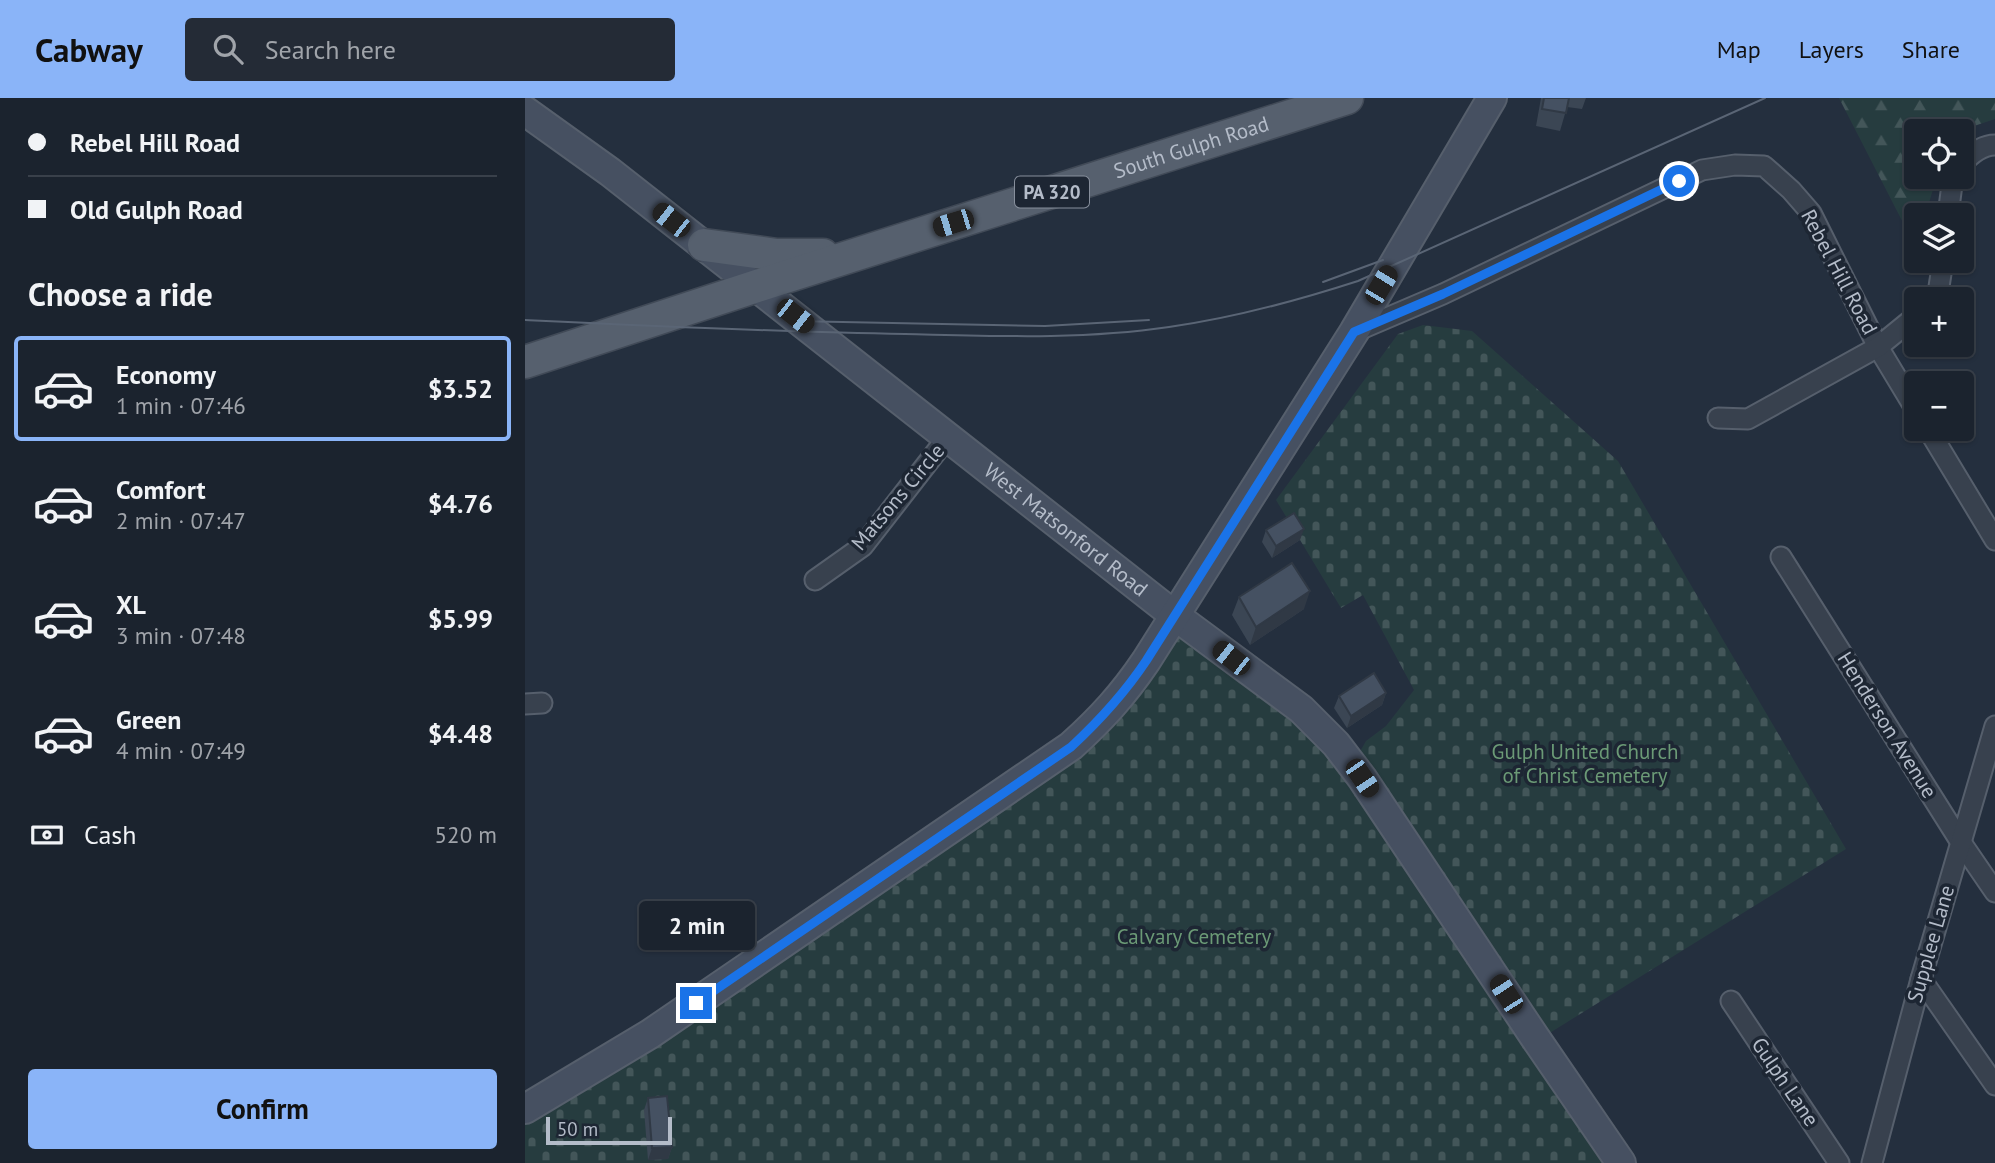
<!DOCTYPE html>
<meta charset="utf-8">
<style>
body{margin:0;font-family:"PT Sans",sans-serif;background:#242b36;color:#f1f3f6;height:100vh;display:flex;flex-direction:column;font-size:26px;white-space:nowrap}
*{box-sizing:border-box;margin:0}
p{font-size:23px;color:#a0a4aa}
.icon{flex:none;width:38px;height:38px;fill:none;stroke:currentColor;stroke-width:2;stroke-linecap:round;stroke-linejoin:round}
.map{position:relative;flex:1;overflow:hidden}
.panel{display:flex;flex-direction:column;background:#1b232e;width:525px}
.panel>*{flex:none}
.guide{display:grid;align-content:center;height:154px;padding:0 28px;background:#1b232e}
.fabs{position:absolute;left:1379px;top:21px;display:grid;gap:14px}
.fabs a{display:grid;place-items:center;width:70px;height:70px;border-radius:7px;background:#1b232e;box-shadow:0 2px 5px #0004,0 0 0 2px #39404a;font-size:35px}
.scale{position:absolute;left:21px;bottom:18px;width:126px;box-sizing:border-box;padding-left:7px;border:4px solid #b4bcc9;border-top:0;font-size:19px;line-height:24px;white-space:nowrap;color:#b4bcc9;-webkit-text-stroke:5px #1d2633;paint-order:stroke}
.end{position:absolute;width:32px;height:32px;margin:-16px;border:9px solid #1a73e8;background:#fff;box-shadow:0 0 0 4px #fff}
.from{border-radius:50%}
.bubble{position:absolute;height:49px;border-radius:7px;background:#1b232e;box-shadow:0 2px 5px #0004,0 0 0 2px #39404a;font-size:23px;font-weight:700;line-height:49px;text-align:center}
.car{position:absolute;width:21px;height:42px;margin:-21px -10px;border-radius:9px;box-shadow:0 0 5px 2px #0007;background:linear-gradient(#222 24%,#8ab4d8 0 40%,#222 0 76%,#8ab4d8 0 86%,#222 0)}
.guide b{display:flex;align-items:center;gap:24px;height:66px;font-size:26px}
.guide b+b{border-top:2px solid #39404a}
.guide i{width:18px;height:18px;background:#f1f3f6}
ul{padding:0;list-style:none}
li{display:flex;align-items:center;gap:21px;height:105px;margin:0 14px 10px;padding:0 14px;border:4px solid transparent;border-radius:7px}
li div{flex:1}
li b{display:block;font-size:26px}
li em{font-style:normal;font-weight:700}
li.current{border-color:#8ab4f8}
li>.icon{width:63px;height:63px;stroke-width:1.5}
h2{padding:0 28px;font-size:32px;line-height:84px}
.pay{display:flex;align-items:center;gap:18px;height:77px;padding:0 28px;font-size:26px}
.pay p{margin-inline-start:auto}
.cta{display:flex;gap:14px;margin-top:auto;padding:14px 28px}
.cta a{flex:1;height:80px;border-radius:7px;background:#8ab4f8;color:#111;font-size:28px;font-weight:700;line-height:80px;text-align:center}
header{display:flex;align-items:center;gap:42px;box-sizing:border-box;height:98px;padding:0 35px;background:#8ab4f8;color:#111}
header strong{font-size:33px}
nav{display:flex;gap:38px;margin-inline-start:auto;font-size:24px}
.search{width:490px;height:63px;background:#242b36;display:flex;align-items:center;gap:18px;box-sizing:border-box;padding:0 24px;border-radius:7px;color:#a0a4aa;font-size:26px}
main{display:flex;flex:1;min-height:0}
.map>svg:first-child{display:block}
.forest{fill:url(#forest-firs)}
.cemetery{fill:url(#cemetery-stones)}
.lines{fill:none;stroke-linecap:round;stroke-linejoin:round}
.street-casing{stroke:#565f6c;stroke-width:23}
.secondary-casing{stroke:#565f6c;stroke-width:32}
.primary-casing{stroke:#414a57;stroke-width:35}
.street{stroke:#38414e;stroke-width:19}
.secondary{stroke:#465061;stroke-width:28}
.primary{stroke:#56606e;stroke-width:32}
.tram{stroke:#5a6575;stroke-width:2}
.wall{fill:#3b4654}
.shaded-wall{fill:#303945}
.building{fill:#455162;stroke:#303945;stroke-width:2}
.route{stroke:#1a73e8;stroke-width:9}
.labels{text-anchor:middle;stroke-width:7;stroke-linejoin:round;paint-order:stroke}
.shield{fill:#1d2633;stroke:#878f9c;stroke-width:2}
.shield-label{font-size:19px;font-weight:bold;fill:#b4bcc9}
.street-label{font-size:21px;fill:#b4bcc9;stroke:#1d2633}
.park-label{font-size:21px;fill:#6b9a76;stroke:#1d2633}
</style>
<header>
<strong>Cabway</strong>
<div class="search"><svg class="icon" aria-label="search" viewBox="0 0 24 24"><circle cx="10" cy="10" r="6"/><path d="M15 15l6 6"/></svg>Search here</div>
<nav><a>Map</a><a>Layers</a><a>Share</a></nav>
</header>
<main>
<section class="panel">
<div class="guide">
<b><i class="from"></i>Rebel Hill Road</b>
<b><i></i>Old Gulph Road</b>
</div>
<h2>Choose a ride</h2>
<ul>
<li class="current"><svg class="icon" aria-label="car" viewBox="0 0 24 24"><path d="M5 17H2v-5l4-1 3-4h7l3 4 3 1v5h-3M9 17h6M6 11h13"/><circle cx="7" cy="17" r="2"/><circle cx="17" cy="17" r="2"/></svg><div><b>Economy</b><p>1 min · 07:46</p></div><em>$3.52</em></li>
<li><svg class="icon" aria-label="car" viewBox="0 0 24 24"><path d="M5 17H2v-5l4-1 3-4h7l3 4 3 1v5h-3M9 17h6M6 11h13"/><circle cx="7" cy="17" r="2"/><circle cx="17" cy="17" r="2"/></svg><div><b>Comfort</b><p>2 min · 07:47</p></div><em>$4.76</em></li>
<li><svg class="icon" aria-label="car" viewBox="0 0 24 24"><path d="M5 17H2v-5l4-1 3-4h7l3 4 3 1v5h-3M9 17h6M6 11h13"/><circle cx="7" cy="17" r="2"/><circle cx="17" cy="17" r="2"/></svg><div><b>XL</b><p>3 min · 07:48</p></div><em>$5.99</em></li>
<li><svg class="icon" aria-label="car" viewBox="0 0 24 24"><path d="M5 17H2v-5l4-1 3-4h7l3 4 3 1v5h-3M9 17h6M6 11h13"/><circle cx="7" cy="17" r="2"/><circle cx="17" cy="17" r="2"/></svg><div><b>Green</b><p>4 min · 07:49</p></div><em>$4.48</em></li>
</ul>
<div class="pay"><svg class="icon" aria-label="cash" viewBox="0 0 24 24"><path d="M3 7h18v10H3z"/><circle cx="12" cy="12" r="2"/></svg>Cash<p>520 m</p></div>
<div class="cta"><a>Confirm</a></div>
</section>
<div class="map">
<svg width="1470" height="1065" viewBox="0 0 1470 1065">
<defs>
<pattern id="forest-firs" width="22" height="20" patternUnits="userSpaceOnUse" patternTransform="scale(1.75)"><rect width="22" height="20" fill="#263c3f"/><path d="M5 1l3.5 6h-7zM16 11l3.5 6h-7z" fill="#435659"/></pattern>
<pattern id="cemetery-stones" width="16" height="16" patternUnits="userSpaceOnUse" patternTransform="scale(1.75)"><rect width="16" height="16" fill="#263c3f"/><path d="M2 7V4a2 2 0 0 1 4 0v3zM10 15v-3a2 2 0 0 1 4 0v3z" fill="#435659"/></pattern>
</defs>
<rect width="100%" height="100%" fill="#242f3e"/>
<path class="forest" d="M 1314,0 L 1470,0 L 1470,21 L 1434,33 L 1391,33 L 1391,79 L 1412,79 L 1400,117 L 1391,117 L 1391,150 Z"/>
<g class="cemetery">
<path d="M 898,227 L 947,233 L 1093,363 L 1321,751 L 1023,936 L 833,657 L 841,643 L 861,628 L 889,592 L 838,497 L 816,510 L 751,402 L 873,236 Z"/>
<path d="M 649,517 L 776,611 L 1096,1065 L 0,1065 L 0,1011 L 546,648 Z"/>
</g>
<g class="lines">
<g class="street-casing">
<g id="street">
<path d="M 1437,66 C 1445,57 1457,47 1470,47"/>
<path d="M 1423,117 L 1428,79"/>
<path d="M 1407,201 L 1413,195 L 1418,163"/>
<path d="M 829,234 L 918,196 L 1177,72 L 1210,67 L 1239,68 L 1266,92 L 1286,115 L 1353,249 L 1391,312"/>
<path d="M 1193,320 L 1223,321 L 1353,249 L 1391,218"/>
<path d="M 1403,331 L 1470,442"/>
<path d="M 1256,459 L 1435,743 L 1470,794"/>
<path d="M 290,482 L 338,448 L 422,340"/>
<path d="M 0,606 L 17,605"/>
<path d="M 1396,881 L 1470,987"/>
<path d="M 1206,903 L 1314,1065"/>
<path d="M 1347,1065 L 1396,881 L 1470,628"/>
</g>
</g>
<g class="secondary-casing">
<g id="secondary">
<path id="s1" d="M 0,13 L 85,74 L 649,517 L 776,611 L 811,646 L 837,680 L 1009,938 L 1096,1065"/>
<path d="M 0,1011 L 125,936 L 546,648 C 576,621 598,597 621,563 L 829,234 L 967,0"/>
</g>
</g>
<g class="primary-casing">
<g id="primary">
<path d="M 179,147 L 252,157 L 298,157"/>
<path id="s2" d="M 0,264 L 232,188 L 822,0"/>
</g>
</g>
<use href="#street" class="street"/>
<use href="#secondary" class="secondary"/>
<use href="#primary" class="primary"/>
<g class="tram">
<path d="M 798,184 L 858,162"/>
<path d="M 0,222 C 127,228 253,234 380,236 C 468,238 556,242 644,229 C 709,220 771,203 833,183 L 1240,0"/>
<path d="M 267,223 L 520,228 L 624,222"/>
</g>
</g>
<g class="wall">
<path d="M 1016,0 L 1061,0 L 1057,11 L 1042,9 L 1035,33 L 1011,28 Z"/>
<path d="M 741,432 L 775,442 L 747,460 L 737,444 Z"/>
<path d="M 714,499 L 779,511 L 725,547 L 707,517 Z"/>
<path d="M 861,595 L 857,607 L 822,630 L 809,610 L 814,598 Z"/>
<path d="M 123,1000 L 147,1049 L 143,1061 L 123,1062 L 119,1012 Z"/>
</g>
<g class="shaded-wall">
<path d="M 779,431 L 775,442 L 747,460 L 751,448 Z"/>
<path d="M 785,493 L 779,511 L 725,547 L 731,529 Z"/>
<path d="M 861,595 L 857,607 L 822,630 L 826,618 Z"/>
<path d="M 147,1049 L 143,1061 L 123,1062 L 127,1050 Z"/>
</g>
<g class="building">
<path d="M 1019,0 L 1044,0 L 1041,15 L 1017,11 Z"/>
<path d="M 769,415 L 779,431 L 751,448 L 741,432 Z"/>
<path d="M 767,465 L 785,493 L 731,529 L 714,499 Z"/>
<path d="M 849,575 L 861,595 L 826,618 L 814,598 Z"/>
<path d="M 142,998 L 147,1049 L 127,1050 L 123,1000 Z"/>
</g>
<g class="lines">
<path class="route" d="M 171,905 L 546,649 C 575,622 599,596 621,563 L 829,234 L 918,196 L 1154,83"/>
</g>
<g class="labels">
<rect class="shield" x="490" y="78.5" width="74" height="31" rx="5"/>
<g class="shield-label">
<text x="527" y="101">PA 320</text>
</g>
<g class="street-label">
<text dy="7" stroke="none"><textPath href="#s2" startOffset="700">South Gulph Road</textPath></text>
<text transform="translate(1314 174) rotate(62)" y="7">Rebel Hill Road</text>
<text transform="translate(373 399) rotate(-50)" y="7">Matsons Circle</text>
<text dy="7" stroke="none"><textPath href="#s1" startOffset="684">West Matsonford Road</textPath></text>
<text transform="translate(1362 627) rotate(58)" y="7">Henderson Avenue</text>
<text transform="translate(1406 846) rotate(-74)" y="7">Supplee Lane</text>
<text transform="translate(1260 984) rotate(56)" y="7">Gulph Lane</text>
</g>
<g class="park-label">
<text x="1060" y="661">Gulph United Church<tspan x="1060" dy="24">of Christ Cemetery</tspan></text>
<text x="669" y="846">Calvary Cemetery</text>
</g>
</g>
</svg>
<div class="fabs">
<a><svg class="icon" aria-label="locate" viewBox="0 0 24 24"><circle cx="12" cy="12" r="6"/><path d="M12 2v4M12 18v4M2 12h4M18 12h4"/></svg></a>
<a><svg class="icon" aria-label="layers" viewBox="0 0 24 24"><path d="M12 4l9 5-9 5-9-5zM3 14l9 5 9-5"/></svg></a>
<a>+</a>
<a>−</a>
</div>
<div class="scale">50 m</div>
<i class="end from" style="left:1154px;top:83px"></i>
<i class="end" style="left:171px;top:905px"></i>
<div class="bubble" style="left:114px;top:803px;width:116px">2 min</div>
<i class="car" style="left:146px;top:122px;rotate:308deg"></i>
<i class="car" style="left:428px;top:125px;rotate:253deg"></i>
<i class="car" style="left:856px;top:187px;rotate:31deg"></i>
<i class="car" style="left:270px;top:218px;rotate:128deg"></i>
<i class="car" style="left:706px;top:560px;rotate:308deg"></i>
<i class="car" style="left:837px;top:680px;rotate:146deg"></i>
<i class="car" style="left:981px;top:896px;rotate:327deg"></i>
</div>
</main>
